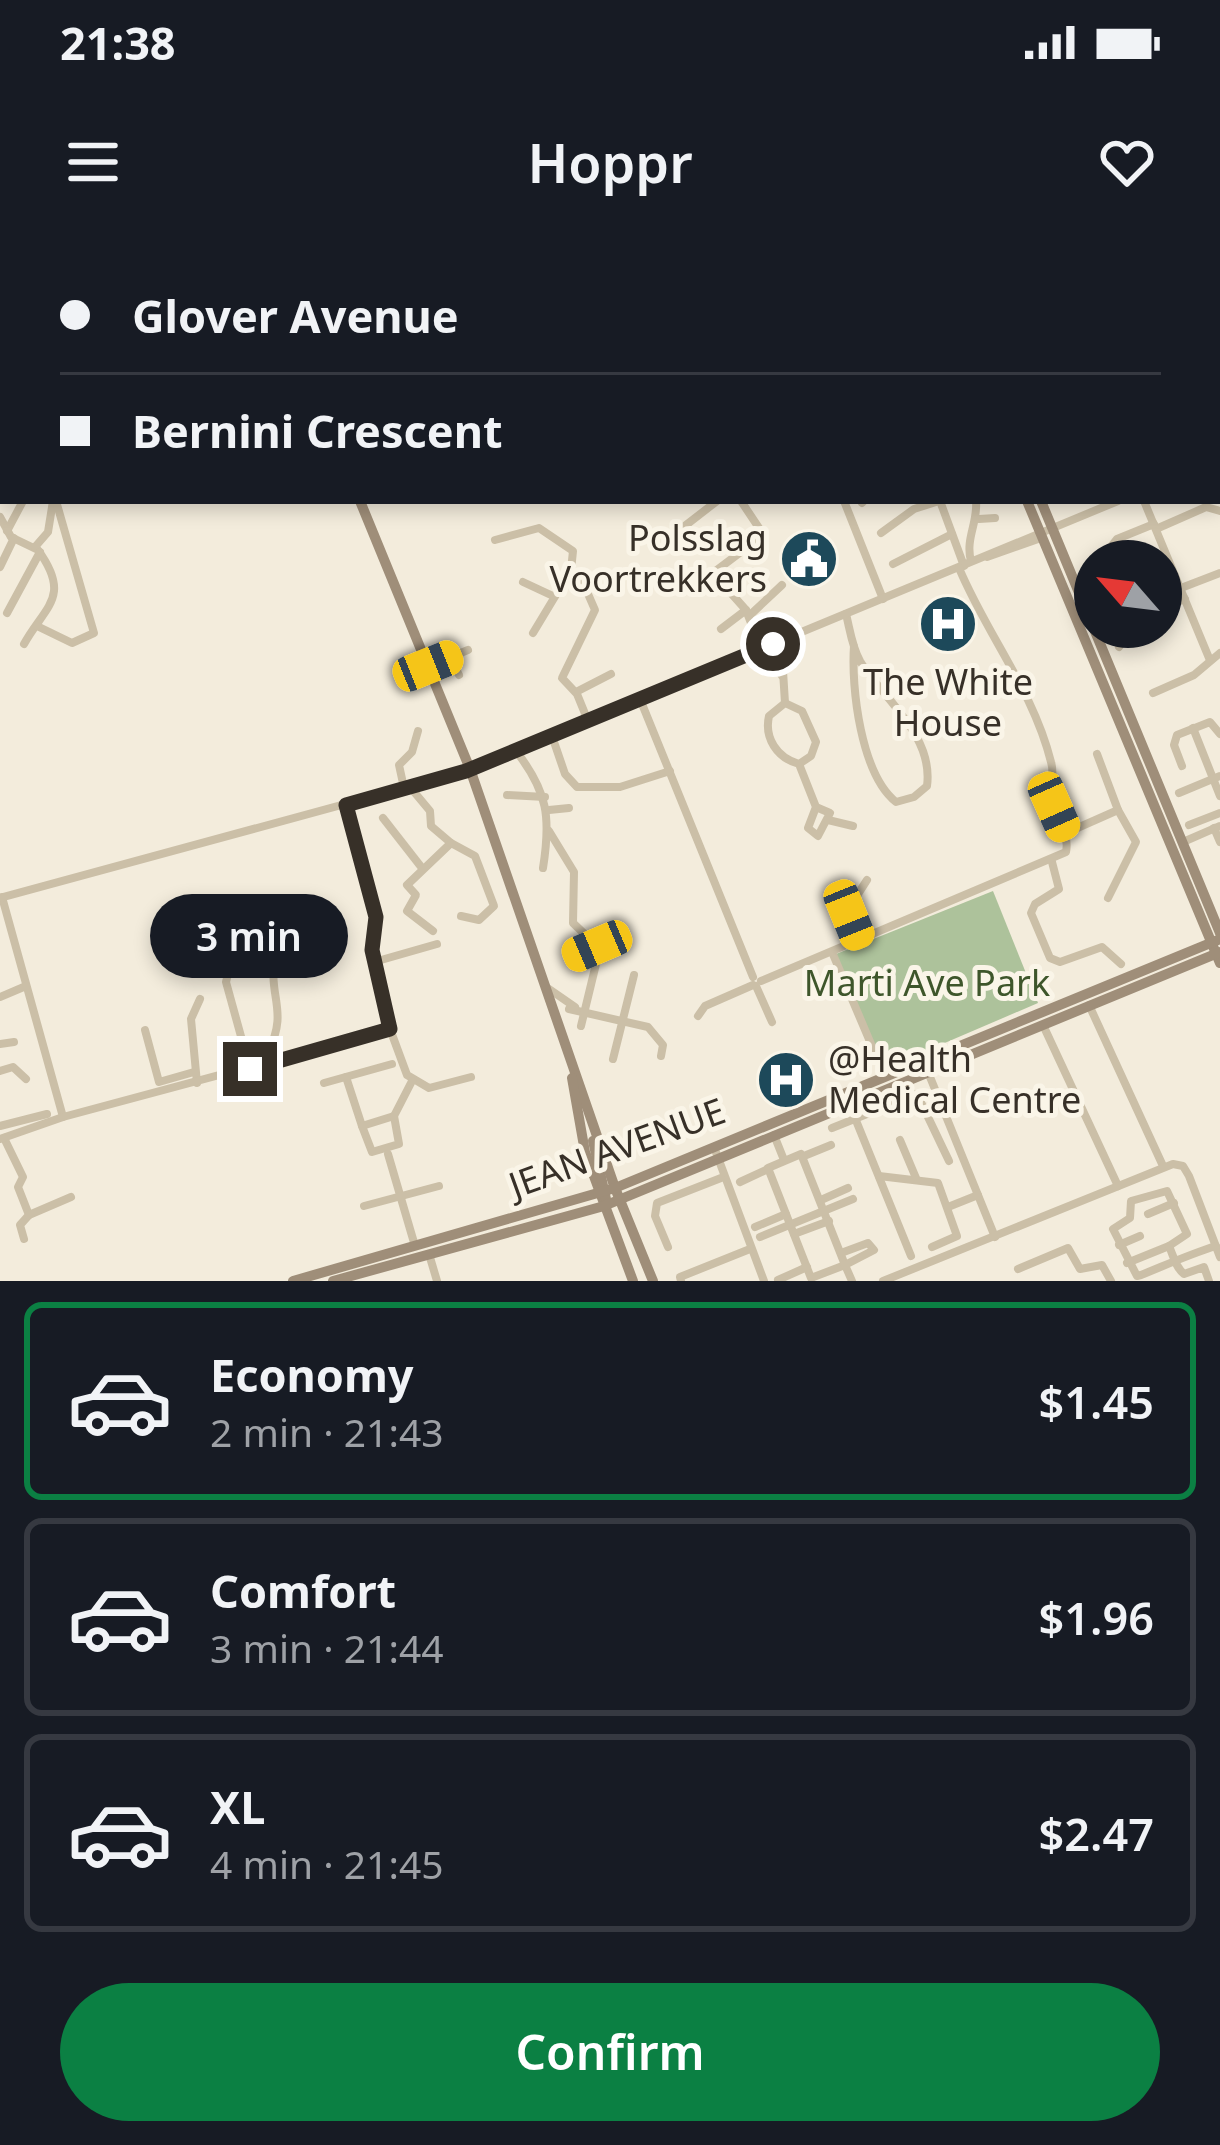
<!DOCTYPE html>
<meta charset="utf-8">
<style>
body{margin:0;font-family:"Noto Sans",sans-serif;background:#242831;color:#f1f3f6;height:100vh;display:flex;flex-direction:column;font-size:45px;white-space:nowrap}
*{box-sizing:border-box;margin:0}
p{font-size:39px;color:#9ea1a6}
.icon{flex:none;width:66px;height:66px;fill:none;stroke:currentColor;stroke-width:2;stroke-linecap:round;stroke-linejoin:round}
.map{position:relative;height:1041px;overflow:hidden}
.drawer{display:flex;flex-direction:column;background:#171b24;flex:1}
.drawer>*{flex:none}
.guide{position:absolute;left:0px;top:0px;width:1221px;height:264px;box-shadow:0 6px 18px #0003;display:grid;align-content:center;height:264px;padding:0 60px;background:#171b24}
.needle{width:78px;rotate:298deg}
.controls{position:absolute;left:1074px;top:300px;display:grid;gap:24px}
.controls a{display:grid;place-items:center;width:108px;height:108px;border-radius:50%;background:#171b24;box-shadow:0 6px 18px #0003;font-size:60px}
.end{position:absolute;width:54px;height:54px;margin:-27px;border:15px solid #373028;background:#fff;box-shadow:0 0 0 6px #fff}
.from{border-radius:50%}
.bubble{position:absolute;height:84px;border-radius:42px;background:#171b24;box-shadow:0 6px 18px #0003;font-size:39px;font-weight:600;line-height:84px;text-align:center}
.car{position:absolute;width:36px;height:72px;margin:-36px -18px;border-radius:15px;box-shadow:0 0 9px 3px #0007;background:linear-gradient(#f5c518 24%,#345 0 40%,#f5c518 0 76%,#345 0 86%,#f5c518 0)}
.guide b{display:flex;align-items:center;gap:42px;height:114px;font-size:45px}
.guide b+b{border-top:3px solid #363941}
.guide i{width:30px;height:30px;background:#f1f3f6}
ul{padding:21px 0 0;list-style:none}
li{display:flex;align-items:center;gap:36px;height:198px;margin:0 24px 18px;padding:0 36px;border:6px solid #363941;border-radius:18px}
li div{flex:1}
li b{display:block;font-size:45px}
li em{font-style:normal;font-weight:600}
li.active{border-color:#0b8043}
li>.icon{width:108px;height:108px;stroke-width:1.5}
.cta{display:flex;gap:24px;margin-top:auto;padding:24px 60px}
.cta a{flex:1;height:138px;border-radius:72px;background:#0b8043;color:#fff;font-size:48px;font-weight:600;line-height:138px;text-align:center}
.status{display:flex;justify-content:space-between;align-items:center;height:84px;padding:0 60px;background:#171b24;direction:ltr}
.status svg{height:33px;fill:currentColor}
header{display:flex;justify-content:space-between;align-items:center;height:156px;padding:0 60px;background:#171b24;font-size:54px;font-weight:600}
.map>svg:first-child{display:block}
.green{fill:#adc29b}
.lines{fill:none;stroke-linecap:round;stroke-linejoin:round}
.street{stroke:#cbbfa7;stroke-width:8}
.secondary{stroke:#9f8e79;stroke-width:10}
.route{stroke:#373028;stroke-width:15}
.labels{text-anchor:middle;stroke-width:10;stroke-linejoin:round;paint-order:stroke}
.poi-label{font-size:36px;fill:#373028;stroke:#faf5e8;text-anchor:end}
.park-label{font-size:36px;fill:#3e562b;stroke:#faf5e8}
.street-label{font-size:36px;fill:#373028;stroke:#faf5e8}
</style>
<div class="status"><b>21:38</b><svg viewBox="0 0 49 12"><path d="M0 12V9h3v3zM5 12V6h3v6zM10 12V3h3v9zM15 12V0h3v12zM26 1h20v11H26zM47 4h2v5h-2z"/></svg></div>
<header><svg class="icon" aria-label="menu" viewBox="0 0 24 24"><path d="M4 6h16M4 12h16M4 18h16"/></svg>Hoppr<svg class="icon" aria-label="heart" viewBox="0 0 24 24"><path d="M12 20l-8-8c-3-5 5-10 8-4 3-6 11-1 8 4z"/></svg></header>
<div class="map">
<svg width="1220" height="1041" viewBox="0 0 1220 1041">
<rect width="100%" height="100%" fill="#f3ecdc"/>
<path class="green" d="M 993,651 L 1038,763 L 884,829 L 836,714 Z"/>
<g class="lines">
<g class="street">
<path d="M 637,0 L 637,3"/>
<path d="M 905,0 L 906,3"/>
<path d="M 523,3 L 523,0"/>
<path d="M 693,3 L 695,0"/>
<path d="M 742,3 L 743,0"/>
<path d="M 831,3 L 832,0"/>
<path d="M 1218,79 L 1220,78"/>
<path d="M 0,201 L 3,200"/>
<path d="M 1218,220 L 1220,220"/>
<path d="M 844,261 L 883,359"/>
<path d="M 940,261 L 964,326"/>
<path d="M 1144,261 L 1209,418"/>
<path d="M 862,263 L 864,261"/>
<path d="M 0,277 L 11,297 L 38,310 C 72,357 45,366 24,404"/>
<path d="M 979,279 L 995,278"/>
<path d="M 1156,289 L 1206,267 L 1220,271"/>
<path d="M 7,291 L 23,261"/>
<path d="M 677,292 L 717,261"/>
<path d="M 881,293 L 914,269 L 939,261"/>
<path d="M 495,300 L 539,288 L 573,311 L 571,330 L 533,393"/>
<path d="M 35,307 L 48,292 L 53,261"/>
<path d="M 987,317 L 1041,298"/>
<path d="M 971,321 C 965,299 978,283 976,261"/>
<path d="M 1100,321 L 1117,299 L 1154,284"/>
<path d="M 893,324 L 952,294"/>
<path d="M 0,327 L 14,298"/>
<path d="M 713,333 L 746,370 L 761,409"/>
<path d="M 569,334 L 585,347 L 595,370 L 562,438 L 577,454 L 588,481"/>
<path d="M 1091,341 L 1095,332"/>
<path d="M 523,342 L 553,356"/>
<path d="M 697,345 L 758,299 L 759,288 L 741,261"/>
<path d="M 1181,348 L 1220,333"/>
<path d="M 1161,368 L 1185,359"/>
<path d="M 7,373 L 40,312"/>
<path d="M 846,374 C 850,390 852,407 860,421 C 883,459 934,495 927,546 L 914,557 L 896,562 C 861,534 851,448 854,406"/>
<path d="M 749,376 L 782,345"/>
<path d="M 37,386 L 72,403 L 94,393 L 56,261"/>
<path d="M 721,389 L 746,370"/>
<path d="M 773,404 L 783,431 L 785,463"/>
<path d="M 1119,407 L 1132,387"/>
<path d="M 765,408 L 782,436"/>
<path d="M 450,417 L 459,435"/>
<path d="M 428,426 L 468,410"/>
<path d="M 576,452 L 611,434"/>
<path d="M 1153,453 L 1194,435 L 1220,413"/>
<path d="M 640,459 L 753,737"/>
<path d="M 1193,488 L 1220,556"/>
<path d="M 552,496 L 565,534 L 577,547 L 620,547 L 670,531"/>
<path d="M 516,511 C 548,552 551,578 543,628"/>
<path d="M 799,524 L 811,516 L 816,502 L 802,471 L 785,463 L 769,476 C 764,498 777,518 799,524 L 816,567 L 808,588 L 818,596 L 830,573 L 816,567"/>
<path d="M 1182,526 L 1174,505 L 1177,495 L 1210,482 L 1220,494"/>
<path d="M 410,547 L 430,571 L 431,586 L 451,603 L 407,645 L 416,655 L 407,671 L 433,691"/>
<path d="M 404,548 L 399,525 L 412,512 L 418,491"/>
<path d="M 1179,553 L 1220,536"/>
<path d="M 507,555 L 545,557"/>
<path d="M 346,565 L 376,678 L 372,710 L 390,789 L 407,835 L 429,848 L 471,837"/>
<path d="M 549,570 L 569,568"/>
<path d="M 383,578 L 422,628"/>
<path d="M 828,580 L 853,586"/>
<path d="M 1189,585 L 1220,573"/>
<path d="M 1214,588 L 1220,602"/>
<path d="M 549,591 L 574,632 L 573,683 L 597,706"/>
<path d="M 1066,593 L 1118,570 L 1097,514"/>
<path d="M 1183,602 L 1220,586"/>
<path d="M 451,603 L 475,616 L 494,666 L 479,680 L 461,676"/>
<path d="M 1052,622 L 1059,649 L 1035,664 L 1031,673 L 1050,718 L 1060,722 L 1102,707 L 1121,724"/>
<path d="M 2,657 L 63,877"/>
<path d="M 0,658 L 466,531 L 1118,261"/>
<path d="M 1108,658 L 1136,602 L 1118,570"/>
<path d="M 859,700 L 849,668 L 867,640"/>
<path d="M 832,712 L 885,837"/>
<path d="M 572,717 L 610,701"/>
<path d="M 374,722 L 437,704"/>
<path d="M 230,726 L 226,742 L 250,829"/>
<path d="M 761,741 L 1066,612 C 1070,592 1055,579 1052,559 C 1050,547 1055,534 1051,522 C 1033,450 987,395 959,328"/>
<path d="M 756,746 L 772,782"/>
<path d="M 549,749 L 575,767"/>
<path d="M 0,757 L 26,746"/>
<path d="M 1089,765 L 1163,926"/>
<path d="M 569,769 L 648,787 L 663,805 L 661,816"/>
<path d="M 698,776 L 705,766 L 753,745"/>
<path d="M 1043,785 L 1118,946"/>
<path d="M 581,786 L 596,724"/>
<path d="M 145,790 L 159,842 L 194,832"/>
<path d="M 0,804 L 14,802"/>
<path d="M 247,813 L 268,812 C 290,769 266,756 276,714"/>
<path d="M 613,819 L 634,735"/>
<path d="M 0,831 L 13,827 L 26,839"/>
<path d="M 928,832 L 995,997"/>
<path d="M 346,837 L 362,886 L 394,876"/>
<path d="M 197,843 L 191,779 L 200,759"/>
<path d="M 324,843 L 392,824"/>
<path d="M 855,878 L 911,1016"/>
<path d="M 0,886 L 47,874"/>
<path d="M 362,886 L 372,912 L 399,904 L 394,876 L 412,841"/>
<path d="M 832,888 L 917,854 L 949,921"/>
<path d="M 774,895 L 784,920"/>
<path d="M 4,898 L 23,937 L 18,947 L 29,975 L 20,985 L 24,999"/>
<path d="M 0,899 L 63,877 L 390,789"/>
<path d="M 900,900 L 916,938"/>
<path d="M 714,907 L 764,1041"/>
<path d="M 388,914 L 415,1006"/>
<path d="M 801,914 L 845,1025 L 811,1038 L 768,928 Z"/>
<path d="M 804,916 L 831,905"/>
<path d="M 879,936 L 938,943 L 957,996 L 932,1007"/>
<path d="M 740,942 L 768,929"/>
<path d="M 821,960 L 848,948"/>
<path d="M 364,966 L 439,946"/>
<path d="M 948,967 L 978,955"/>
<path d="M 1148,974 L 1174,963"/>
<path d="M 29,975 L 71,957"/>
<path d="M 755,987 L 786,974"/>
<path d="M 794,994 L 829,981"/>
<path d="M 760,997 L 853,959"/>
<path d="M 1119,1005 L 1140,996"/>
<path d="M 668,1007 L 655,976 L 657,963 L 721,938"/>
<path d="M 841,1013 L 868,1003 L 874,1010 L 845,1025 L 852,1041"/>
<path d="M 429,1014 L 437,1041"/>
<path d="M 1127,1023 L 1169,1006"/>
<path d="M 1018,1029 L 1068,1008 L 1080,1029 L 1102,1025 L 1111,1041"/>
<path d="M 778,1040 L 807,1027"/>
<path d="M 681,1041 L 680,1037 L 750,1009"/>
<path d="M 883,1041 L 1173,924 L 1183,926 L 1189,936 L 1220,1017"/>
<path d="M 1209,1041 L 1204,1027 L 1184,1034 C 1176,1028 1173,1015 1169,1006 L 1187,994 L 1167,951 L 1131,961 L 1130,978 L 1113,989 L 1137,1036 L 1141,1035 C 1166,1025 1190,1014 1216,1006"/>
</g>
<g class="secondary">
<path d="M 921,0 L 922,3"/>
<path d="M 934,0 L 935,3"/>
<path d="M 304,3 L 304,0"/>
<path d="M 312,3 L 312,0"/>
<path d="M 360,261 L 470,529 L 615,948 L 653,1041"/>
<path d="M 1027,261 L 1220,723"/>
<path d="M 1041,261 L 1220,693"/>
<path d="M 572,838 L 585,912 L 633,1041"/>
<path d="M 593,901 L 606,959"/>
<path d="M 293,1041 L 615,948 L 1220,699"/>
<path d="M 333,1041 L 604,966 L 1220,712"/>
</g>
</g>
<g class="lines">
<path class="route" d="M 250,829 L 390,789 L 372,710 L 376,677 L 346,565 L 466,531 L 773,404"/>
</g>
<defs>
<g id="civic-disc" transform="scale(3)"><circle r="9.5" fill="#1d495a" stroke="#faf5e8"/><path d="M-.6-6.5H3V-4.5H.6V-3L4-1V1h2V6H-6V1h2V-1L-.6-3ZM-1.2 2.5V6h2.4V2.5Z" fill="#fff"/></g>
<g id="hospital-disc" transform="scale(3)"><circle r="9.5" fill="#1d495a" stroke="#faf5e8"/><path d="M-5-5h3v3.5h4V-5h3V5h-3V1.5h-4V5h-3Z" fill="#fff"/></g>
</defs>
<g fill-rule="evenodd">
<use href="#civic-disc" x="809" y="319"/>
<use href="#hospital-disc" x="948" y="384"/>
<use href="#hospital-disc" x="786" y="840"/>
</g>
<g class="labels">
<g class="poi-label">
<text x="767" y="311">Polsslag<tspan x="767" dy="41">Voortrekkers</tspan></text>
<text x="948" y="455" text-anchor="middle">The White<tspan x="948" dy="41">House</tspan></text>
<text x="828" y="832" text-anchor="start">@Health<tspan x="828" dy="41">Medical Centre</tspan></text>
</g>
<g class="park-label">
<text x="927" y="756">Marti Ave Park</text>
</g>
<g class="street-label">
<text transform="translate(617 908) rotate(-20)" y="13">JEAN AVENUE</text>
</g>
</g>
</svg>
<div class="controls">
<a><svg class="needle" viewBox="-14 -14 28 28"><path d="M0-13l5 13h-10z" fill="#e53935"/><path d="M0 13l5-13h-10z" fill="#9ea1a6"/></svg></a>
</div>
<i class="end from" style="left:773px;top:404px"></i>
<i class="end" style="left:250px;top:829px"></i>
<div class="bubble" style="left:150px;top:654px;width:198px">3 min</div>
<i class="car" style="left:428px;top:426px;rotate:68deg"></i>
<i class="car" style="left:1054px;top:567px;rotate:156deg"></i>
<i class="car" style="left:849px;top:675px;rotate:158deg"></i>
<i class="car" style="left:597px;top:706px;rotate:247deg"></i>
<div class="guide">
<b><i class="from"></i>Glover Avenue</b>
<b><i></i>Bernini Crescent</b>
</div>
</div>
<section class="drawer">
<ul>
<li class="active"><svg class="icon" aria-label="car" viewBox="0 0 24 24"><path d="M5 17H2v-5l4-1 3-4h7l3 4 3 1v5h-3M9 17h6M6 11h13"/><circle cx="7" cy="17" r="2"/><circle cx="17" cy="17" r="2"/></svg><div><b>Economy</b><p>2 min · 21:43</p></div><em>$1.45</em></li>
<li><svg class="icon" aria-label="car" viewBox="0 0 24 24"><path d="M5 17H2v-5l4-1 3-4h7l3 4 3 1v5h-3M9 17h6M6 11h13"/><circle cx="7" cy="17" r="2"/><circle cx="17" cy="17" r="2"/></svg><div><b>Comfort</b><p>3 min · 21:44</p></div><em>$1.96</em></li>
<li><svg class="icon" aria-label="car" viewBox="0 0 24 24"><path d="M5 17H2v-5l4-1 3-4h7l3 4 3 1v5h-3M9 17h6M6 11h13"/><circle cx="7" cy="17" r="2"/><circle cx="17" cy="17" r="2"/></svg><div><b>XL</b><p>4 min · 21:45</p></div><em>$2.47</em></li>
</ul>
<div class="cta"><a>Confirm</a></div>
</section>
